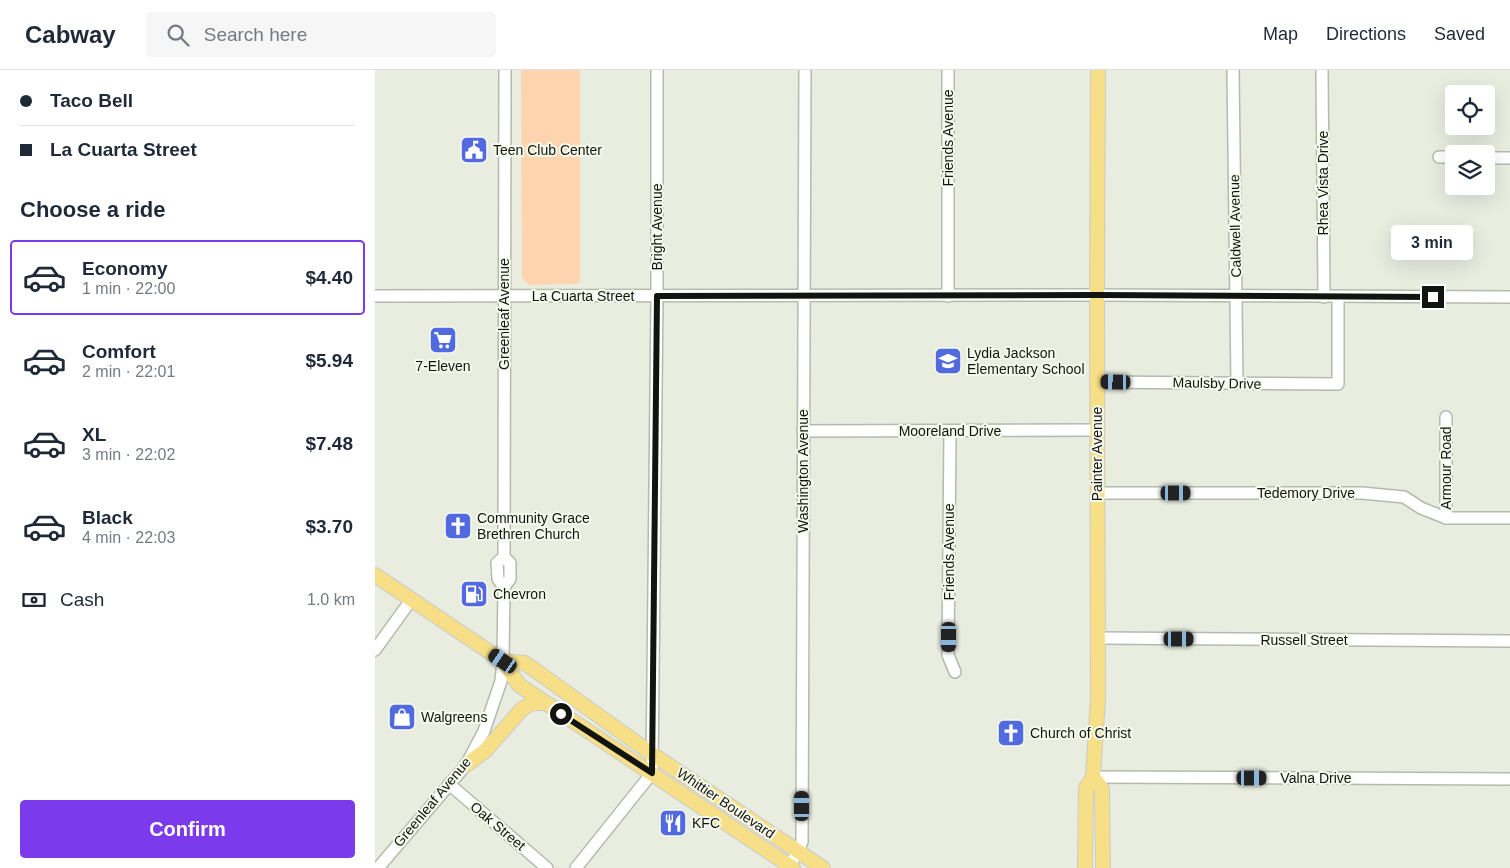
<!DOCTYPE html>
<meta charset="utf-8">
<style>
body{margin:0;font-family:Helvetica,sans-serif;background:#f6f6f7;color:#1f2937;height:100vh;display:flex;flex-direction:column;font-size:19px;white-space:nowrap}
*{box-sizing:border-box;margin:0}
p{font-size:16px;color:#747a83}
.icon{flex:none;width:28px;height:28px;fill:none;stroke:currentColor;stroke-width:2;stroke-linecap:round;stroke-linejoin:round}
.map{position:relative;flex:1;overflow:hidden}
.drawer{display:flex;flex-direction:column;background:#fff;width:375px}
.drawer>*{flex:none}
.banner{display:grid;align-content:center;height:110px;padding:0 20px;background:#fff}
.fabs{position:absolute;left:1070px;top:15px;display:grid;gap:10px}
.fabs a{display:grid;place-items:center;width:50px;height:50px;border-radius:5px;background:#fff;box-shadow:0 5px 20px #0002;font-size:25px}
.end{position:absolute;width:22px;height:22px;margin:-11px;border:6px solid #12140f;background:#fff;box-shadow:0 0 0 2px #fff}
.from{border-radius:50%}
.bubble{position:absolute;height:35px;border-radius:5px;background:#fff;box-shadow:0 5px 20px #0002;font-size:16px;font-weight:700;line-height:35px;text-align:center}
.car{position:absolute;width:15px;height:30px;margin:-15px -8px;border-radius:6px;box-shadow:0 0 4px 1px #0007;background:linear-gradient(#222 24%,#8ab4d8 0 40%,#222 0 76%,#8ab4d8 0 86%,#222 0)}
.banner b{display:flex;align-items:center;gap:18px;height:48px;font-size:19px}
.banner b+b{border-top:1px solid #e0e1e3}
.banner i{width:12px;height:12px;background:#1f2937}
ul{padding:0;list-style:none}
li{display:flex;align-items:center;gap:15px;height:75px;margin:0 10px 8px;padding:0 10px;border:2px solid transparent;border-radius:5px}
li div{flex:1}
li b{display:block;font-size:19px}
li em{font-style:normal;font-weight:700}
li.selected{border-color:#7c3aed}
li>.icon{width:45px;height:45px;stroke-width:1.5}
h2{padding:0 20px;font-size:22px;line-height:60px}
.pay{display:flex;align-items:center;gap:12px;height:55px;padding:0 20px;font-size:19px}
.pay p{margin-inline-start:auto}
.button{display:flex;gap:10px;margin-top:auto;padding:10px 20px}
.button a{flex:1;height:58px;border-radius:5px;background:#7c3aed;color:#fff;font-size:20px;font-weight:700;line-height:58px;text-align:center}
header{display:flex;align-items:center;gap:30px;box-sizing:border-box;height:70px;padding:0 25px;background:#fff;border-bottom:1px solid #e0e1e3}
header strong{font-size:24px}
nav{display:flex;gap:28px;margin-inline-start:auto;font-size:18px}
.search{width:350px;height:45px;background:#f6f6f7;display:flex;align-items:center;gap:12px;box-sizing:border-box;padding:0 18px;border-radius:5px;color:#747a83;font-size:19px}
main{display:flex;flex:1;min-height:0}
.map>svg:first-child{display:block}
.green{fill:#ffd4ae}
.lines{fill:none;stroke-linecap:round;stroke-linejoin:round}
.minor-casing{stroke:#b5baad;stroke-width:14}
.major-casing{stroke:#cbcbca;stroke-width:16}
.minor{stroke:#fff;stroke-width:11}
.major{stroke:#f7df88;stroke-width:14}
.route{stroke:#12140f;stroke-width:6}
.labels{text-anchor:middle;stroke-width:4;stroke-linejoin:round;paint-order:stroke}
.street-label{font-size:14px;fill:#12140f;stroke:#f6faed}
.poi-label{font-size:14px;fill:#12140f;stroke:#f6faed;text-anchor:start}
</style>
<header>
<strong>Cabway</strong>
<div class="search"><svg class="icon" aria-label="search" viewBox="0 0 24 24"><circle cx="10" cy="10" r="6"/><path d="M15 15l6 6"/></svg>Search here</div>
<nav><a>Map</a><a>Directions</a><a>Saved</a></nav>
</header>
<main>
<section class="drawer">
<div class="banner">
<b><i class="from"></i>Taco Bell</b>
<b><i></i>La Cuarta Street</b>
</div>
<h2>Choose a ride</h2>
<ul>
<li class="selected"><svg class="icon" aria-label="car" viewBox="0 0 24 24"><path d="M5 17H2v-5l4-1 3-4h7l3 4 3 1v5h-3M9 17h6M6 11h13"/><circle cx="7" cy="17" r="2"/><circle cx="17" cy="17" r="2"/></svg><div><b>Economy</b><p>1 min · 22:00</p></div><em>$4.40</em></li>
<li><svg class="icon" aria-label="car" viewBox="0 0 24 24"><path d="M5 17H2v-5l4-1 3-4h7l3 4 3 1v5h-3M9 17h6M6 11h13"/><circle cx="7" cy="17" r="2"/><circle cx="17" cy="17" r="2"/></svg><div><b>Comfort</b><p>2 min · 22:01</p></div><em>$5.94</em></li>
<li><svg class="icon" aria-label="car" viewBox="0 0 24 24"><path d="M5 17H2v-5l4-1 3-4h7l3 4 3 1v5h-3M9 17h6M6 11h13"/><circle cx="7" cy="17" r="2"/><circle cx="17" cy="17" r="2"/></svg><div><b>XL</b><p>3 min · 22:02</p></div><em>$7.48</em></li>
<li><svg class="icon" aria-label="car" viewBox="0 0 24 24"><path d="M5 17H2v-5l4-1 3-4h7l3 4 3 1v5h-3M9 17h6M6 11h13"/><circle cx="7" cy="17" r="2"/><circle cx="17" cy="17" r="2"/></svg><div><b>Black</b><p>4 min · 22:03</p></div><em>$3.70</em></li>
</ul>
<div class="pay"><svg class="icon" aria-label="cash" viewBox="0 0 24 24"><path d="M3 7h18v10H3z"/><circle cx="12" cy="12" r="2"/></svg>Cash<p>1.0 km</p></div>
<div class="button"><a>Confirm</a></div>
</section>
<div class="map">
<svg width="1135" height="798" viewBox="0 0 1135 798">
<rect width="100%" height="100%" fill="#e8ede0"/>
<path class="green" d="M 146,0 L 205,0 L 205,212 L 202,214 L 154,215 L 147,208 Z"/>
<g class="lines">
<g class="minor-casing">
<g id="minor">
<path d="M 858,0 L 862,313"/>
<path d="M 947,0 L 949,227"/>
<path d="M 1064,87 L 1079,87"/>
<path d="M 1111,88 L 1135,88"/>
<path d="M 0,226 L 722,225 L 1135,227"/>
<path d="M 573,226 L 573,0"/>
<path d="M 722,312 L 963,314 L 963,227"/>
<path d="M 1071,347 L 1071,448"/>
<path d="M 428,361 L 722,360"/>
<path d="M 575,361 L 573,585 L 580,602"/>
<path d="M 722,423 L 987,423 L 1029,427 L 1046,438 L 1071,448 L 1135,448"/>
<path d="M 129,517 L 123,509 L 122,493 L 129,487 L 130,0"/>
<path d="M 722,568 L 1135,571"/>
<path d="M 0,580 L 36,530"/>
<path d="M 718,707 L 1135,709"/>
<path d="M 74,714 L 172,798"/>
<path d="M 3,798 L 91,695 L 109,661 L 126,611 L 128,591 L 129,517 L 135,509 L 135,493 L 129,487"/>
<path d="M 201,798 L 277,703 L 282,226 L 282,0"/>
<path d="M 414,798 L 427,772 L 430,0"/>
</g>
</g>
<g class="major-casing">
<g id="major">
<path d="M 0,505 L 128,591 L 144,615 L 418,798"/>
<path d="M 128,591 L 150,593 L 277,684 L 448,798"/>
<path d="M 91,695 L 110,681 L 147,639 L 157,633 L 170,633"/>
<path d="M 718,707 L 727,719 L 728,798"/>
<path d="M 710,798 L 711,718 L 718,707 L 723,628 L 722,225 L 723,0"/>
</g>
</g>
<use href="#minor" class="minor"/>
<use href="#major" class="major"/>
</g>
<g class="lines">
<path class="route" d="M 186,644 L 277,703 L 282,226 L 722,225 L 1058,227"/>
</g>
<defs>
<g id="civic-square" transform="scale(1.4375)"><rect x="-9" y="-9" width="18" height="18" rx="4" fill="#516ae0" stroke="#f6faed"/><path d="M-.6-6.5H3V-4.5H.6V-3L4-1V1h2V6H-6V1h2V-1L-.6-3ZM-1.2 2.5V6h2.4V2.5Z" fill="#fff"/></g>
<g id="supermarket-square" transform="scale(1.4375)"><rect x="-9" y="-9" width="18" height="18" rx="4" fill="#516ae0" stroke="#f6faed"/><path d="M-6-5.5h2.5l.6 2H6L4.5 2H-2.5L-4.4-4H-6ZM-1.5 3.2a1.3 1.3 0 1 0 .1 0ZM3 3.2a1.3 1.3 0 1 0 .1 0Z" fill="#fff"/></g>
<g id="school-square" transform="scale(1.4375)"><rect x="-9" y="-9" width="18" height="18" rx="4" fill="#516ae0" stroke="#f6faed"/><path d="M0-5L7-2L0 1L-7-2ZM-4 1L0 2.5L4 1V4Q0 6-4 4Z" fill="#fff"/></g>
<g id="church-square" transform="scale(1.4375)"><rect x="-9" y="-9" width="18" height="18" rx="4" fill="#516ae0" stroke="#f6faed"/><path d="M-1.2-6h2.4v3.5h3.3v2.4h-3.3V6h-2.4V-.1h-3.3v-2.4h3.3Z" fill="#fff"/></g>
<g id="fuel-square" transform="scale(1.4375)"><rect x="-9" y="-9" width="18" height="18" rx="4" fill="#516ae0" stroke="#f6faed"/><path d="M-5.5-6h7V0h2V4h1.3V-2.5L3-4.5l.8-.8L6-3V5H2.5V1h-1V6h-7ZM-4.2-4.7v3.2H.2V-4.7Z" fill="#fff"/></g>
<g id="shop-square" transform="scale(1.4375)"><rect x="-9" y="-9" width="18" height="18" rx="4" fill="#516ae0" stroke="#f6faed"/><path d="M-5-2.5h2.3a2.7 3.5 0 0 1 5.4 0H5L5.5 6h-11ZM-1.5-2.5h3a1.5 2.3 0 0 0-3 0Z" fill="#fff"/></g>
<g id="restaurant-square" transform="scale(1.4375)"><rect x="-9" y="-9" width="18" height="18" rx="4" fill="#516ae0" stroke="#f6faed"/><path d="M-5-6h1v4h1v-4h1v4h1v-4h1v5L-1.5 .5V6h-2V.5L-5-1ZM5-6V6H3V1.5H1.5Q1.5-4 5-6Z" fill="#fff"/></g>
</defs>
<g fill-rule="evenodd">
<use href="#civic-square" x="99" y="80"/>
<use href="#supermarket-square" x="68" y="270"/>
<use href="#school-square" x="573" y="291"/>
<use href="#church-square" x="83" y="456"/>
<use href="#fuel-square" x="99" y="524"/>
<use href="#shop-square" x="27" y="647"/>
<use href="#church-square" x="636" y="663"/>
<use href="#restaurant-square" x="298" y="753"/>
</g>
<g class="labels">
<g class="street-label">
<text transform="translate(573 68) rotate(-90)" y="5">Friends Avenue</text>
<text transform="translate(948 113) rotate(-90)" y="5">Rhea Vista Drive</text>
<text transform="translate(860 156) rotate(-91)" y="5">Caldwell Avenue</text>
<text transform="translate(282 157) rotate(-90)" y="5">Bright Avenue</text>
<text x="208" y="231">La Cuarta Street</text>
<text transform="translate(129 244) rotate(-90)" y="5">Greenleaf Avenue</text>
<text transform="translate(842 313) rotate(1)" y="5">Maulsby Drive</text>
<text x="575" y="366">Mooreland Drive</text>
<text transform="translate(722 384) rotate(-90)" y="5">Painter Avenue</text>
<text transform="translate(1071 398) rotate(-90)" y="5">Armour Road</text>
<text transform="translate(428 401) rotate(-90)" y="5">Washington Avenue</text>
<text x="931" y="428">Tedemory Drive</text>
<text transform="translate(574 482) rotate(-90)" y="5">Friends Avenue</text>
<text x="929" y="575">Russell Street</text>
<text x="941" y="713">Valna Drive</text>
<text transform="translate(57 732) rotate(-50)" y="5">Greenleaf Avenue</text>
<text transform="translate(351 733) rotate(34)" y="5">Whittier Boulevard</text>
<text transform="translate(123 756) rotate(40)" y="5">Oak Street</text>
</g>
<g class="poi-label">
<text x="118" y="85">Teen Club Center</text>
<text x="592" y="288">Lydia Jackson<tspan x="592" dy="16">Elementary School</tspan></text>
<text x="68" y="301" text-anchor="middle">7-Eleven</text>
<text x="102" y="453">Community Grace<tspan x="102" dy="16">Brethren Church</tspan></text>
<text x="118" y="529">Chevron</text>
<text x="46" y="652">Walgreens</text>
<text x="655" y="668">Church of Christ</text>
<text x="317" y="758">KFC</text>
</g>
</g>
</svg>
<div class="fabs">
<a><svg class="icon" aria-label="locate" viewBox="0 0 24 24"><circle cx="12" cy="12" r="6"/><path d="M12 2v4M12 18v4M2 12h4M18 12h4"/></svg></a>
<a><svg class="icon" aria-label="layers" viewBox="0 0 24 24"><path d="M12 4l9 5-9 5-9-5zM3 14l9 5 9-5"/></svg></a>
</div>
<i class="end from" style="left:186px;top:644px"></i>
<i class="end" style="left:1058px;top:227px"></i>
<div class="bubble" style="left:1016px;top:155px;width:82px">3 min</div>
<i class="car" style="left:741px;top:312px;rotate:271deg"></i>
<i class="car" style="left:801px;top:423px;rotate:90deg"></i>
<i class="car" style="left:574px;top:567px;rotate:180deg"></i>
<i class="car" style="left:804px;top:569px;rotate:90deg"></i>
<i class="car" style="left:128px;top:591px;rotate:304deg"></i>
<i class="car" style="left:877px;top:708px;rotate:90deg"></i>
<i class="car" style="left:427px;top:736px;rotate:0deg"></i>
</div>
</main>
